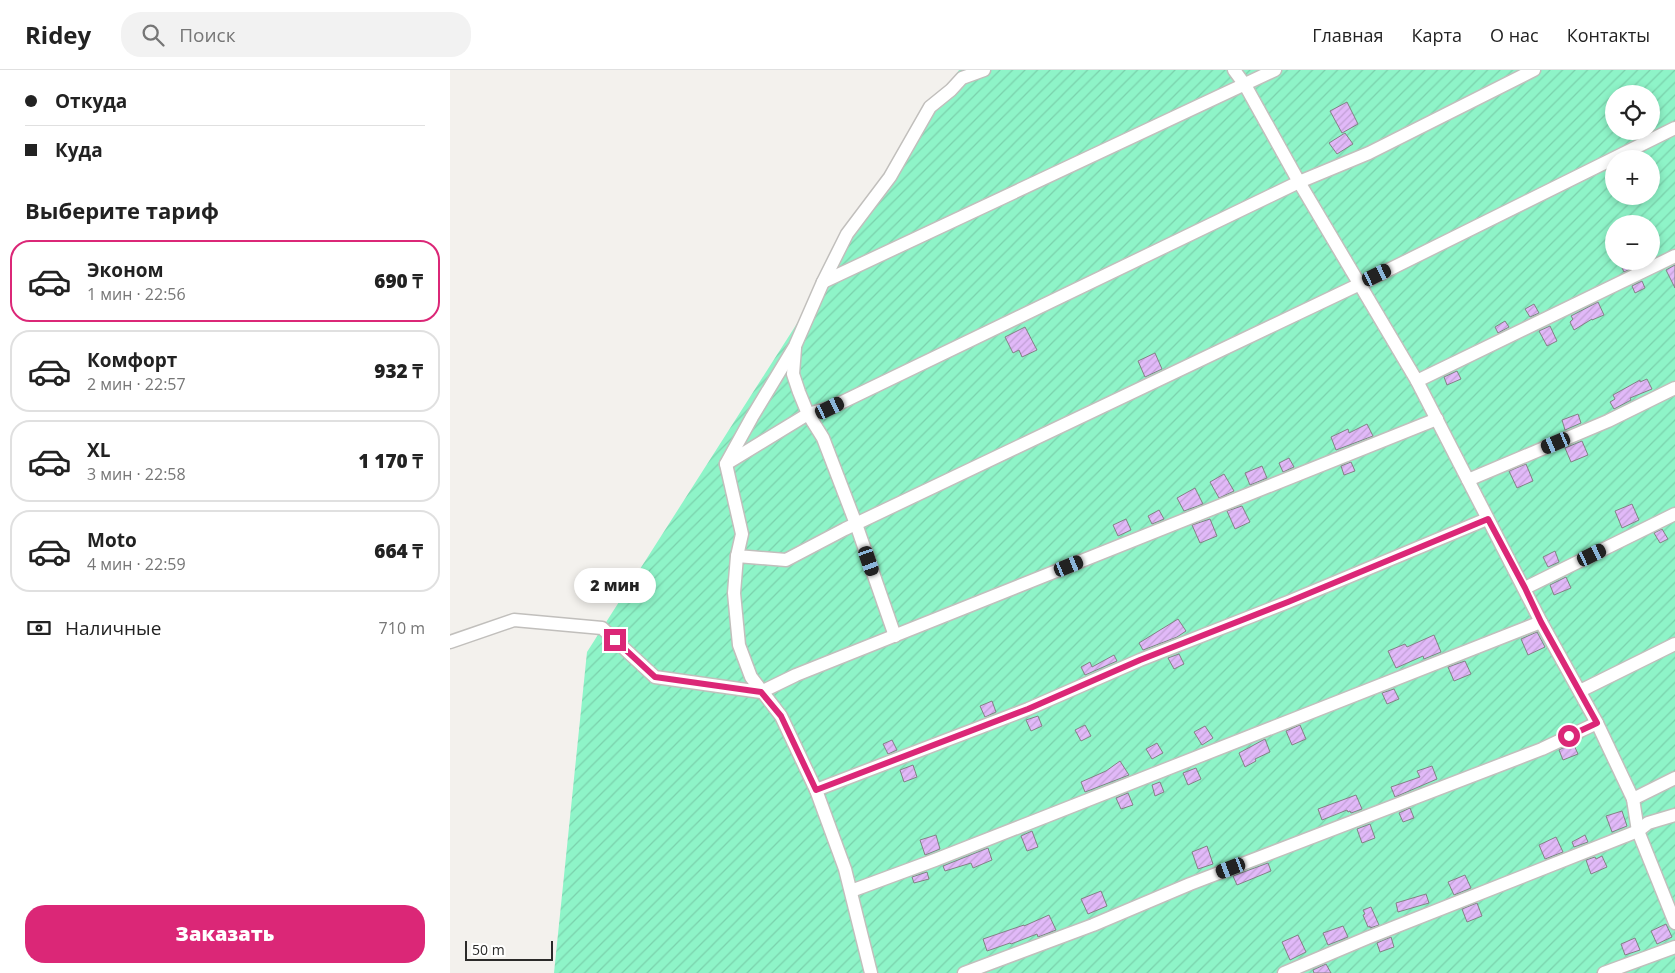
<!DOCTYPE html>
<html lang="ru">
<meta charset="utf-8">
<style>
body{margin:0;font-family:"Open Sans",sans-serif;background:#f2f2f2;color:#222;height:100vh;display:flex;flex-direction:column;font-size:19px;white-space:nowrap}
*{box-sizing:border-box;margin:0}
p{font-size:16px;color:#767676}
.icon{flex:none;width:28px;height:28px;fill:none;stroke:currentColor;stroke-width:2;stroke-linecap:round;stroke-linejoin:round}
.map{position:relative;flex:1;overflow:hidden}
.drawer{display:flex;flex-direction:column;background:#fff;width:450px}
.drawer>*{flex:none}
.hud{display:grid;align-content:center;height:110px;padding:0 25px;background:#fff}
.controls{position:absolute;left:1155px;top:15px;display:grid;gap:10px}
.controls a{display:grid;place-items:center;width:55px;height:55px;border-radius:50%;background:#fff;box-shadow:0 2px 8px #0003;font-size:25px}
.scale{position:absolute;left:15px;bottom:12px;width:88px;box-sizing:border-box;padding-left:5px;border:2px solid #2b2a29;border-top:0;font-size:14px;line-height:18px;white-space:nowrap;color:#2b2a29;-webkit-text-stroke:4px #fffffe;paint-order:stroke}
.end{position:absolute;width:22px;height:22px;margin:-11px;border:6px solid #db2777;background:#fff;box-shadow:0 0 0 2px #fff}
.from{border-radius:50%}
.bubble{position:absolute;height:35px;border-radius:18px;background:#fff;box-shadow:0 2px 8px #0003;font-size:16px;font-weight:800;line-height:35px;text-align:center}
.car{position:absolute;width:15px;height:30px;margin:-15px -8px;border-radius:6px;box-shadow:0 0 4px 1px #0007;background:linear-gradient(#222 24%,#8ab4d8 0 40%,#222 0 76%,#8ab4d8 0 86%,#222 0)}
.hud b{display:flex;align-items:center;gap:18px;height:48px;font-size:19px}
.hud b+b{border-top:1px solid #e0e0e0}
.hud i{width:12px;height:12px;background:#222}
ul{padding:0;list-style:none}
li{display:flex;align-items:center;gap:15px;height:82px;margin:0 10px 8px;padding:0 15px;border:2px solid #e0e0e0;border-radius:20px}
li div{flex:1}
li b{display:block;font-size:19px}
li em{font-style:normal;font-weight:800}
li.on{border-color:#db2777}
li>.icon{width:45px;height:45px;stroke-width:1.5}
h2{padding:0 25px;font-size:22px;line-height:60px}
.pay{display:flex;align-items:center;gap:12px;height:55px;padding:0 25px;font-size:19px}
.pay p{margin-inline-start:auto}
.action{display:flex;gap:10px;margin-top:auto;padding:10px 25px}
.action a{flex:1;height:58px;border-radius:20px;background:#db2777;color:#fff;font-size:20px;font-weight:800;line-height:58px;text-align:center}
header{display:flex;align-items:center;gap:30px;box-sizing:border-box;height:70px;padding:0 25px;background:#fff;border-bottom:1px solid #e0e0e0}
header strong{font-size:24px}
nav{display:flex;gap:28px;margin-inline-start:auto;font-size:18px}
.search{width:350px;height:45px;background:#f2f2f2;display:flex;align-items:center;gap:12px;box-sizing:border-box;padding:0 18px;border-radius:20px;color:#767676;font-size:19px}
main{display:flex;flex:1;min-height:0}
.map>svg:first-child{display:block}
.garden{fill:url(#garden-furrows);fill-rule:evenodd}
.building{fill:url(#building-hatch);stroke:#838184}
.lines{fill:none;stroke-linecap:round;stroke-linejoin:round}
.minor-casing{stroke:#c1bfbc;stroke-width:15}
.minor{stroke:#fff;stroke-width:12}
.route{stroke:#db2777;stroke-width:6}
</style>
<header>
<strong>Ridey</strong>
<div class="search"><svg class="icon" aria-label="search" viewBox="0 0 24 24"><circle cx="10" cy="10" r="6"/><path d="M15 15l6 6"/></svg>Поиск</div>
<nav><a>Главная</a><a>Карта</a><a>О нас</a><a>Контакты</a></nav>
</header>
<main>
<section class="drawer">
<div class="hud">
<b><i class="from"></i>Откуда</b>
<b><i></i>Куда</b>
</div>
<h2>Выберите тариф</h2>
<ul>
<li class="on"><svg class="icon" aria-label="car" viewBox="0 0 24 24"><path d="M5 17H2v-5l4-1 3-4h7l3 4 3 1v5h-3M9 17h6M6 11h13"/><circle cx="7" cy="17" r="2"/><circle cx="17" cy="17" r="2"/></svg><div><b>Эконом</b><p>1 мин · 22:56</p></div><em>690 ₸</em></li>
<li><svg class="icon" aria-label="car" viewBox="0 0 24 24"><path d="M5 17H2v-5l4-1 3-4h7l3 4 3 1v5h-3M9 17h6M6 11h13"/><circle cx="7" cy="17" r="2"/><circle cx="17" cy="17" r="2"/></svg><div><b>Комфорт</b><p>2 мин · 22:57</p></div><em>932 ₸</em></li>
<li><svg class="icon" aria-label="car" viewBox="0 0 24 24"><path d="M5 17H2v-5l4-1 3-4h7l3 4 3 1v5h-3M9 17h6M6 11h13"/><circle cx="7" cy="17" r="2"/><circle cx="17" cy="17" r="2"/></svg><div><b>XL</b><p>3 мин · 22:58</p></div><em>1 170 ₸</em></li>
<li><svg class="icon" aria-label="car" viewBox="0 0 24 24"><path d="M5 17H2v-5l4-1 3-4h7l3 4 3 1v5h-3M9 17h6M6 11h13"/><circle cx="7" cy="17" r="2"/><circle cx="17" cy="17" r="2"/></svg><div><b>Moto</b><p>4 мин · 22:59</p></div><em>664 ₸</em></li>
</ul>
<div class="pay"><svg class="icon" aria-label="cash" viewBox="0 0 24 24"><path d="M3 7h18v10H3z"/><circle cx="12" cy="12" r="2"/></svg>Наличные<p>710 m</p></div>
<div class="action"><a>Заказать</a></div>
</section>
<div class="map">
<svg width="1225" height="903" viewBox="0 0 1225 903">
<defs>
<pattern id="garden-furrows" width="10" height="10" patternUnits="userSpaceOnUse" patternTransform="scale(1.25)"><rect width="10" height="10" fill="#8ef4c8"/><path d="M-1 1l2-2M0 10L10 0M9 11l2-2" fill="none" stroke="#7bd1ac"/></pattern>
<pattern id="building-hatch" width="6" height="6" patternUnits="userSpaceOnUse" patternTransform="scale(1.25)"><rect width="6" height="6" fill="#e1b9f8"/><path d="M-1 1l2-2M0 6l6-6M5 7l2-2" fill="none" stroke="#c19fd5"/></pattern>
</defs>
<rect width="100%" height="100%" fill="#f3f1ed"/>
<path class="garden" d="M 509,0 L 1225,0 L 1225,903 L 104,903 L 137,582 ZM 1164,24 L 1201,24 L 1201,61 L 1164,61 ZM 1164,89 L 1201,89 L 1201,126 L 1164,126 ZM 1164,154 L 1201,154 L 1201,191 L 1164,191 Z"/>
<g class="building">
<path d="M 897,32 L 908,54 L 892,63 L 880,41 Z"/>
<path d="M 895,63 L 903,74 L 887,84 L 879,73 Z"/>
<path d="M 1179,191 L 1184,191 L 1186,196 L 1174,202 L 1171,196 Z"/>
<path d="M 1225,195 L 1225,218 L 1216,200 Z"/>
<path d="M 1192,211 L 1195,218 L 1185,223 L 1182,216 Z"/>
<path d="M 1148,232 L 1154,245 L 1142,250 L 1142,249 L 1124,260 L 1120,252 L 1123,249 L 1121,246 Z"/>
<path d="M 1084,234 L 1089,243 L 1080,247 L 1075,239 Z"/>
<path d="M 1055,251 L 1059,257 L 1048,263 L 1045,257 Z"/>
<path d="M 1100,256 L 1107,271 L 1097,276 L 1089,261 Z"/>
<path d="M 575,257 L 587,280 L 572,287 L 569,280 L 563,283 L 555,267 Z"/>
<path d="M 705,283 L 712,299 L 695,307 L 688,291 Z"/>
<path d="M 1007,301 L 1011,309 L 997,315 L 994,307 Z"/>
<path d="M 1197,309 L 1202,319 L 1180,328 L 1181,330 L 1164,339 L 1160,332 L 1165,329 L 1163,325 L 1190,310 L 1190,312 Z"/>
<path d="M 1128,344 L 1131,353 L 1115,360 L 1112,350 Z"/>
<path d="M 917,354 L 923,366 L 886,380 L 881,367 L 898,359 L 899,363 Z"/>
<path d="M 1132,371 L 1138,385 L 1121,392 L 1115,378 Z"/>
<path d="M 839,388 L 844,397 L 833,402 L 829,393 Z"/>
<path d="M 901,392 L 905,401 L 894,405 L 891,396 Z"/>
<path d="M 1076,394 L 1083,411 L 1067,418 L 1059,401 Z"/>
<path d="M 812,396 L 817,408 L 800,415 L 795,403 Z"/>
<path d="M 774,404 L 784,421 L 769,428 L 760,412 Z"/>
<path d="M 745,418 L 753,434 L 734,441 L 727,428 Z"/>
<path d="M 1182,434 L 1189,450 L 1172,458 L 1165,441 Z"/>
<path d="M 792,436 L 800,452 L 785,459 L 777,441 Z"/>
<path d="M 709,440 L 714,449 L 702,454 L 698,446 Z"/>
<path d="M 676,449 L 681,460 L 668,466 L 663,455 Z"/>
<path d="M 760,449 L 767,466 L 750,473 L 742,455 Z"/>
<path d="M 1212,459 L 1218,469 L 1210,473 L 1204,463 Z"/>
<path d="M 1105,481 L 1109,492 L 1098,497 L 1093,487 Z"/>
<path d="M 1116,507 L 1121,518 L 1104,525 L 1100,515 Z"/>
<path d="M 728,549 L 736,561 L 727,567 L 693,580 L 689,573 Z"/>
<path d="M 1087,562 L 1095,577 L 1078,585 L 1071,569 Z"/>
<path d="M 984,565 L 991,582 L 974,589 L 973,586 L 946,598 L 938,581 L 955,574 L 957,577 Z"/>
<path d="M 729,584 L 734,594 L 724,599 L 718,588 Z"/>
<path d="M 664,585 L 667,591 L 635,605 L 631,597 L 640,592 L 642,597 Z"/>
<path d="M 1015,591 L 1021,604 L 1004,611 L 998,597 Z"/>
<path d="M 944,619 L 949,629 L 937,634 L 932,623 Z"/>
<path d="M 542,631 L 546,642 L 535,647 L 530,636 Z"/>
<path d="M 588,646 L 592,656 L 581,661 L 576,650 Z"/>
<path d="M 635,655 L 641,666 L 631,671 L 625,660 Z"/>
<path d="M 850,655 L 856,669 L 842,675 L 836,661 Z"/>
<path d="M 755,656 L 763,668 L 752,675 L 744,662 Z"/>
<path d="M 815,669 L 820,682 L 805,689 L 806,691 L 795,697 L 789,683 Z"/>
<path d="M 442,670 L 447,680 L 438,684 L 433,674 Z"/>
<path d="M 707,673 L 713,683 L 702,689 L 696,679 Z"/>
<path d="M 1123,673 L 1128,684 L 1113,690 L 1109,680 Z"/>
<path d="M 670,691 L 679,705 L 635,722 L 631,712 L 656,701 Z"/>
<path d="M 463,695 L 467,707 L 454,712 L 450,700 Z"/>
<path d="M 982,696 L 987,709 L 945,727 L 941,717 L 970,707 L 967,701 Z"/>
<path d="M 746,698 L 751,709 L 738,715 L 733,703 Z"/>
<path d="M 710,712 L 714,722 L 705,726 L 702,715 Z"/>
<path d="M 678,723 L 683,735 L 671,739 L 666,728 Z"/>
<path d="M 906,725 L 912,739 L 901,743 L 900,741 L 898,742 L 897,740 L 872,750 L 868,739 Z"/>
<path d="M 960,738 L 964,748 L 953,752 L 949,743 Z"/>
<path d="M 1172,741 L 1177,756 L 1162,762 L 1156,746 Z"/>
<path d="M 920,754 L 925,768 L 912,773 L 907,759 Z"/>
<path d="M 582,761 L 588,777 L 577,781 L 571,766 Z"/>
<path d="M 486,765 L 490,779 L 475,785 L 470,770 Z"/>
<path d="M 1135,765 L 1138,772 L 1124,777 L 1122,772 Z"/>
<path d="M 1106,767 L 1113,782 L 1095,789 L 1089,775 Z"/>
<path d="M 757,776 L 763,794 L 748,799 L 742,782 Z"/>
<path d="M 538,778 L 542,790 L 523,798 L 521,793 L 495,801 L 493,796 Z"/>
<path d="M 1152,786 L 1157,797 L 1141,804 L 1136,790 L 1145,787 L 1146,789 Z"/>
<path d="M 818,793 L 821,801 L 787,815 L 783,806 Z"/>
<path d="M 477,802 L 479,809 L 464,813 L 462,807 Z"/>
<path d="M 1015,805 L 1021,818 L 1004,825 L 998,812 Z"/>
<path d="M 651,821 L 657,836 L 638,844 L 631,829 Z"/>
<path d="M 976,824 L 979,833 L 948,842 L 946,833 Z"/>
<path d="M 1027,833 L 1032,846 L 1017,852 L 1012,839 Z"/>
<path d="M 921,837 L 929,855 L 920,858 L 920,856 L 918,857 L 913,845 L 915,844 L 913,840 Z"/>
<path d="M 599,845 L 606,860 L 588,867 L 587,864 L 561,874 L 560,873 L 537,881 L 533,869 L 574,855 L 574,856 Z"/>
<path d="M 1216,854 L 1222,867 L 1207,874 L 1201,861 Z"/>
<path d="M 893,856 L 898,867 L 878,875 L 873,863 Z"/>
<path d="M 848,865 L 856,882 L 840,890 L 832,872 Z"/>
<path d="M 941,867 L 944,877 L 930,882 L 927,873 Z"/>
<path d="M 1185,868 L 1190,880 L 1175,885 L 1171,874 Z"/>
<path d="M 876,894 L 881,903 L 864,903 L 863,900 Z"/>
</g>
<g class="lines">
<g class="minor-casing">
<g id="minor">
<path d="M 534,0 L 512,8 L 501,20 L 480,37 L 440,107 L 397,164 L 373,212 L 345,276 L 302,347 L 276,394 L 292,464 L 287,486 L 336,490 L 395,459 L 910,214 L 1225,58"/>
<path d="M 784,0 L 795,15 L 849,112 L 967,311 L 1091,552 L 1147,653 L 1183,729 L 1188,761 L 1225,853"/>
<path d="M 373,212 L 825,0"/>
<path d="M 345,278 L 343,304 L 349,322 L 358,344 L 373,368 L 406,454 L 445,566"/>
<path d="M 967,311 L 1225,186"/>
<path d="M 276,394 L 358,344 L 380,338 L 849,112 L 919,83 L 1084,0"/>
<path d="M 1018,410 L 1158,351 L 1225,318"/>
<path d="M 287,486 L 284,523 L 289,575 L 301,607 L 331,646 L 366,720 L 395,799 L 421,903"/>
<path d="M 1075,518 L 1225,444"/>
<path d="M 0,572 L 64,550 L 152,558 L 205,607 L 311,622 L 346,605 L 987,349"/>
<path d="M 1130,621 L 1225,574"/>
<path d="M 366,720 L 578,639 L 690,590 L 838,532 L 1037,449"/>
<path d="M 1183,729 L 1225,708"/>
<path d="M 401,821 L 485,790 L 1091,552"/>
<path d="M 514,903 L 643,855 L 740,814 L 1092,679 L 1147,653"/>
<path d="M 834,903 L 917,868 L 1188,761 L 1198,753 L 1225,745"/>
<path d="M 1154,903 L 1225,877"/>
</g>
</g>
<use href="#minor" class="minor"/>
</g>
<g class="lines">
<path class="route" d="M 165,570 L 205,607 L 311,622 L 331,646 L 366,720 L 578,639 L 690,590 L 838,532 L 1038,449 L 1075,518 L 1091,552 L 1147,653 L 1119,666"/>
</g>
</svg>
<div class="controls">
<a><svg class="icon" aria-label="locate" viewBox="0 0 24 24"><circle cx="12" cy="12" r="6"/><path d="M12 2v4M12 18v4M2 12h4M18 12h4"/></svg></a>
<a>+</a>
<a>−</a>
</div>
<div class="scale">50 m</div>
<i class="end from" style="left:1119px;top:666px"></i>
<i class="end" style="left:165px;top:570px"></i>
<div class="bubble" style="left:124px;top:498px;width:82px">2 мин</div>
<i class="car" style="left:927px;top:205px;rotate:64deg"></i>
<i class="car" style="left:380px;top:338px;rotate:64deg"></i>
<i class="car" style="left:1106px;top:373px;rotate:247deg"></i>
<i class="car" style="left:1142px;top:485px;rotate:64deg"></i>
<i class="car" style="left:419px;top:491px;rotate:161deg"></i>
<i class="car" style="left:619px;top:496px;rotate:68deg"></i>
<i class="car" style="left:781px;top:798px;rotate:249deg"></i>
</div>
</main>
